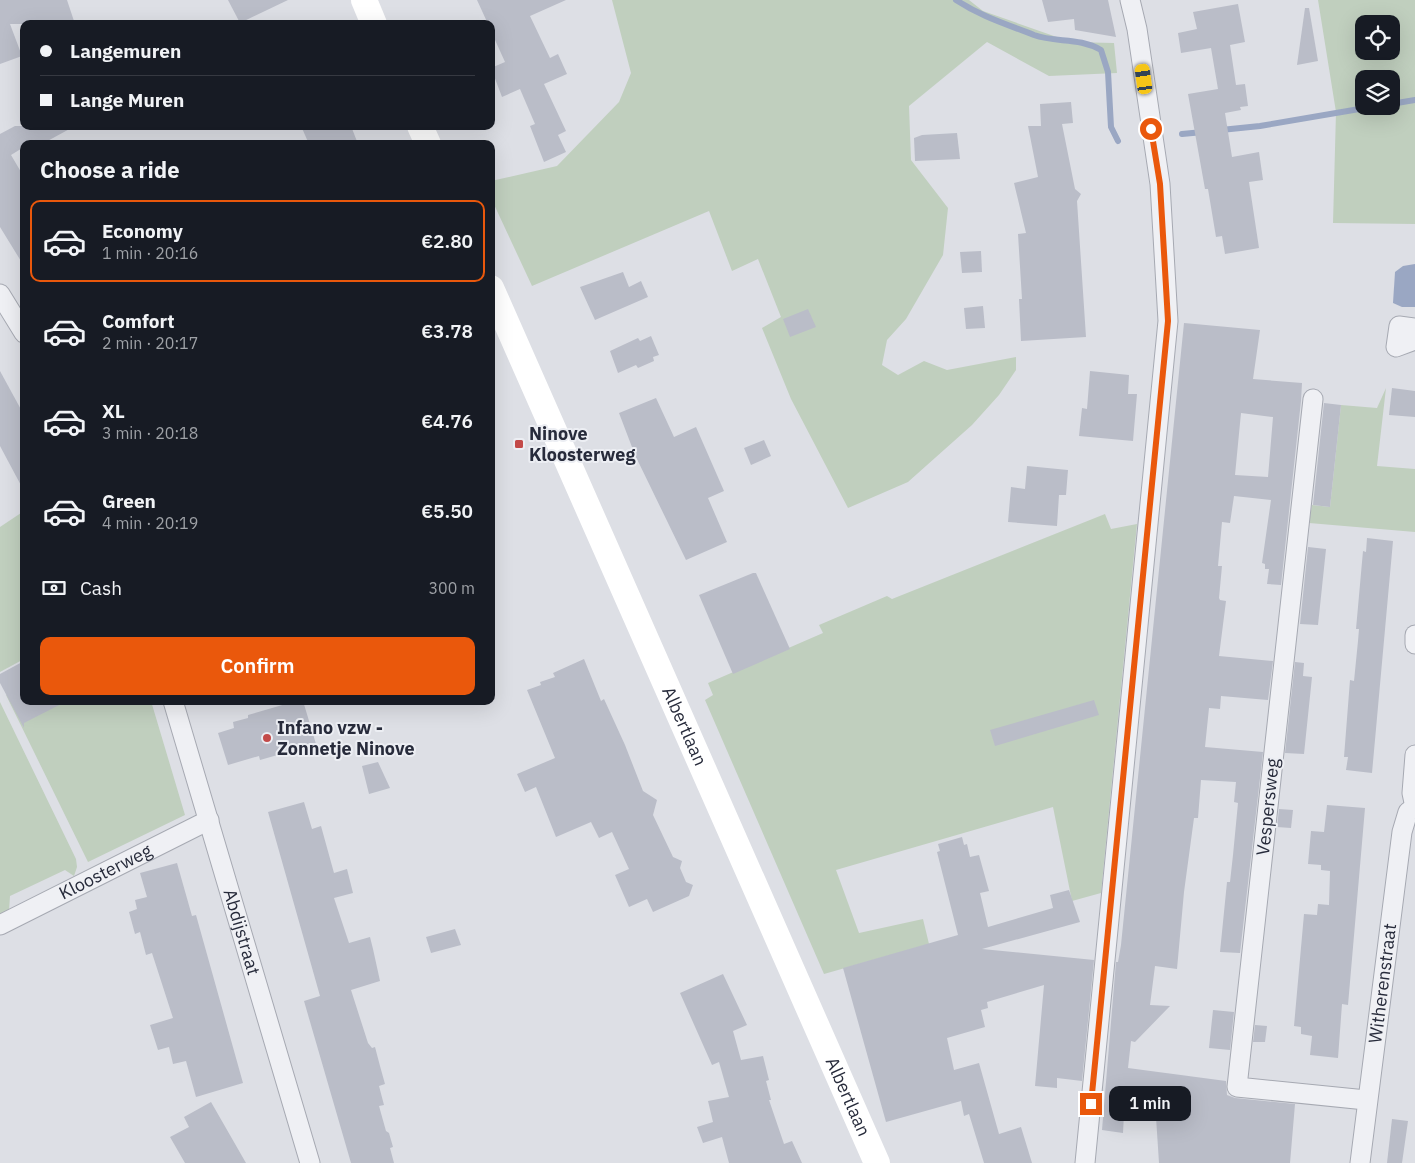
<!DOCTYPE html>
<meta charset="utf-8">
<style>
body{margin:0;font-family:"IBM Plex Sans",sans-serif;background:#242831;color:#f1f3f6;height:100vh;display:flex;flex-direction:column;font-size:19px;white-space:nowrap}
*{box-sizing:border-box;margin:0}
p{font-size:16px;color:#9ea1a6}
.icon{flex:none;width:28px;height:28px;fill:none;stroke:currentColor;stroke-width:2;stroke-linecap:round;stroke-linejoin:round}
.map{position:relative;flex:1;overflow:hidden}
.details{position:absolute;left:20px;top:140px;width:475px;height:565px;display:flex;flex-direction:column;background:#171b24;border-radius:10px;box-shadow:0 5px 20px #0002}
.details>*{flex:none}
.banner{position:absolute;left:20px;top:20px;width:475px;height:110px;border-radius:10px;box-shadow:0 5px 20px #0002;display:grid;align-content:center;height:110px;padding:0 20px;background:#171b24}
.buttons{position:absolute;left:1355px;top:15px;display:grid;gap:10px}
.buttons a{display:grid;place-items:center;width:45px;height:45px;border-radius:10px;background:#171b24;box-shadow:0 5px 20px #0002;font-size:25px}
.end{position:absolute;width:22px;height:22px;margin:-11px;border:6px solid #ea580c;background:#fff;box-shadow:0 0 0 2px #fff}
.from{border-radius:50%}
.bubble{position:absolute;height:35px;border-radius:10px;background:#171b24;box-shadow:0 5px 20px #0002;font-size:16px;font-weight:600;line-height:35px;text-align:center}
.car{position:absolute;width:15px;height:30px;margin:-15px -8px;border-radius:6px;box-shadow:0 0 4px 1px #0007;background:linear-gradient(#f5c518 24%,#345 0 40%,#f5c518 0 76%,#345 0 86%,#f5c518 0)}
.banner b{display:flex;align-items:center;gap:18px;height:48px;font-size:19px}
.banner b+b{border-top:1px solid #363941}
.banner i{width:12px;height:12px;background:#f1f3f6}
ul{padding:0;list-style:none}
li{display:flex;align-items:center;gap:15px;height:82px;margin:0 10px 8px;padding:0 10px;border:2px solid transparent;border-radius:10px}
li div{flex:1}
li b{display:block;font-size:19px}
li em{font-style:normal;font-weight:600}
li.active{border-color:#ea580c}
li>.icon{width:45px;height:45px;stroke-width:1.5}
h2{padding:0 20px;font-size:22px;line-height:60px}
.pay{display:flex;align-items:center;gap:12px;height:55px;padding:0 20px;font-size:19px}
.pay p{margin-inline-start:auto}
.action{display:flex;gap:10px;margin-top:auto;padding:10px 20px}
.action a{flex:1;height:58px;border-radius:10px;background:#ea580c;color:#fff;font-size:20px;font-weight:600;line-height:58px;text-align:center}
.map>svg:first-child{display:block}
.green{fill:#c0cfbe;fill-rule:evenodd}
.water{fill:#9aa7c3}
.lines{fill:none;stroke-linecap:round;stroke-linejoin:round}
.stream{stroke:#9aa7c3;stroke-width:6}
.building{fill:#babdc8;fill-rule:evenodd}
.street-casing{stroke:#a6a9b2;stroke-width:21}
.street{stroke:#eff0f4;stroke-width:19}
.secondary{stroke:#fff;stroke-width:26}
.route{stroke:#ea580c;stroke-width:6}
.poi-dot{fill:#c34a49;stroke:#eceef3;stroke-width:2}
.labels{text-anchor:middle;stroke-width:4;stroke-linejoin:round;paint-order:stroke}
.poi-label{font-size:18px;font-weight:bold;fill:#272b3b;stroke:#eceef3;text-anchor:start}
.street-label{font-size:18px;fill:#272b3b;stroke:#eceef3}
</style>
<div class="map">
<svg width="1415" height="1163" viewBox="0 0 1415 1163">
<rect width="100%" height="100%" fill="#dddfe5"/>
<g class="green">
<path d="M 612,0 L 969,0 L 983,11 L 1071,42 L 1114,43 L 1117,73 L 1049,76 L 987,42 L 909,106 L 911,160 L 948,208 L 943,255 L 906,319 L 887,340 L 882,365 L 898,375 L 924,361 L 947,370 L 1016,357 L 1016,370 L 999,395 L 972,425 L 908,482 L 848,508 L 791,399 L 762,328 L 781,317 L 758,259 L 732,271 L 709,211 L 532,286 L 491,198 L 491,181 L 557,166 L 619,102 L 631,73 Z"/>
<path d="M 1318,0 L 1415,0 L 1415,224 L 1333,223 L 1336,112 ZM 1364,24 L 1391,24 L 1391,51 L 1364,51 ZM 1364,79 L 1391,79 L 1391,106 L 1364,106 Z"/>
<path d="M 1386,388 L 1377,466 L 1415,469 L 1415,532 L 1309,523 L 1312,505 L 1330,507 L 1341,405 L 1377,408 Z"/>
<path d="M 24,511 L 24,659 L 0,672 L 0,527 Z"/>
<path d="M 1105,514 L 1111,529 L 1137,524 L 1101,893 L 1072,901 L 1053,807 L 836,870 L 859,933 L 923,919 L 929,944 L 824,974 L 705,700 L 713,695 L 708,683 L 823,633 L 819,625 L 887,596 L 892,599 Z"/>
<path d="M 6,695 L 24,701 L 151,701 L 185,815 L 88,862 Z"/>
<path d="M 0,702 L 76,859 L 77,867 L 74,876 L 65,870 L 10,896 L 9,911 L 0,916 Z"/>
</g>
<path class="water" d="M 1415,264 L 1415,307 L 1402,307 L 1393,303 L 1395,272 L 1403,266 Z"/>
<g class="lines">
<g class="stream">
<path d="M 956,0 C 982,17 1006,24 1034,35 C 1056,43 1079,37 1101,50 L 1108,72 L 1111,127 L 1118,141"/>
<path d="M 1391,104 L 1415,100"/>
<path d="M 1221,130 L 1260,126 L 1377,106"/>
<path d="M 1182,134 L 1203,132"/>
</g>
</g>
<g class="building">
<path d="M 0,0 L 67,0 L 75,24 L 10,24 L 22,56 L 0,64 Z"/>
<path d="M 228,0 L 288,0 L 240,23 Z"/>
<path d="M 477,0 L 566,0 L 530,16 L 550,58 L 558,54 L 567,74 L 544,84 L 566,131 L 558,135 L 566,152 L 544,162 L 530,126 L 535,124 L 520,89 L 502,97 L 491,68 L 505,62 L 491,31 L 491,24 L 488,24 Z"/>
<path d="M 1042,0 L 1108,0 L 1116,37 L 1075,30 L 1074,19 L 1048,22 Z"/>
<path d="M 1238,4 L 1245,42 L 1230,45 L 1236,85 L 1245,84 L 1248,106 L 1240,107 L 1241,110 L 1225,113 L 1232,157 L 1259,152 L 1263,180 L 1249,182 L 1259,248 L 1225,254 L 1222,236 L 1216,237 L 1208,189 L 1205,189 L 1188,94 L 1218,89 L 1211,48 L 1181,53 L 1178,33 L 1197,29 L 1193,12 Z"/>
<path d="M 1305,8 L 1309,8 L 1318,61 L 1297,65 Z"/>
<path d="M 1071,102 L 1073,123 L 1062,124 L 1075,189 L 1081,194 L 1077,201 L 1086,337 L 1021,341 L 1019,299 L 1022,299 L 1018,234 L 1026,233 L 1014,183 L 1038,177 L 1028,126 L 1041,126 L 1040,104 Z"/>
<path d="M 15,126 L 75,126 L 42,144 L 24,144 L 24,147 L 11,155 L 24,177 L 24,266 L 0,227 L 0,134 Z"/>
<path d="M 301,126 L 351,126 L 358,144 L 309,144 Z"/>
<path d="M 957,133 L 960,159 L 915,161 L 914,138 L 922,135 Z"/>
<path d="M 981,251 L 982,272 L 962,273 L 960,252 Z"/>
<path d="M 623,272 L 629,287 L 641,281 L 648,297 L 595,320 L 580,287 Z"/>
<path d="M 983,306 L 985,328 L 966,329 L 964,308 Z"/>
<path d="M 808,309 L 816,327 L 790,337 L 783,319 Z"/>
<path d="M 1184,323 L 1260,330 L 1253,379 L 1302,383 L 1301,401 L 1281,585 L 1267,584 L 1269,569 L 1265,569 L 1265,564 L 1262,563 L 1271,500 L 1234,496 L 1230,523 L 1222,522 L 1218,566 L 1222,566 L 1219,598 L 1220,600 L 1226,601 L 1219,656 L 1273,661 L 1268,700 L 1221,696 L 1220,709 L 1209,708 L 1205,747 L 1263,752 L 1240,953 L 1220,952 L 1227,882 L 1230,882 L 1233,855 L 1238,803 L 1234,802 L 1236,782 L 1201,780 L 1198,818 L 1194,818 L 1184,892 L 1177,969 L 1155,966 L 1150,1005 L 1170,1006 L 1135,1042 L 1131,1041 L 1128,1068 L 1226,1081 L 1227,1095 L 1235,1098 L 1295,1104 L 1290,1163 L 1159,1163 L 1156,1117 L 1124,1114 L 1123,1133 L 1102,1130 L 1116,962 L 1118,962 L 1121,945 ZM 1241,413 L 1273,417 L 1268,477 L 1235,475 Z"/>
<path d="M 651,336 L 659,355 L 653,357 L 654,361 L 638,368 L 636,365 L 618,373 L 610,351 L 638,338 L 640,341 Z"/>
<path d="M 0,371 L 24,415 L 24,491 L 0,446 Z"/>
<path d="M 1090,371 L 1129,375 L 1128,394 L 1137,394 L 1133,441 L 1079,436 L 1082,408 L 1087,409 Z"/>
<path d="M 1392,388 L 1415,391 L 1415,417 L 1389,415 Z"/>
<path d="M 656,398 L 674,437 L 696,427 L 724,491 L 708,498 L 727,542 L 686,560 L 635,455 L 619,413 Z"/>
<path d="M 1324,403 L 1341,405 L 1330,507 L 1313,505 Z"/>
<path d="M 764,440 L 771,456 L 751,465 L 744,448 Z"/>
<path d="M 1027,466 L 1068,470 L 1066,495 L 1059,495 L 1057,526 L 1008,522 L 1011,487 L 1025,489 Z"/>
<path d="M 1367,538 L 1393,541 L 1372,773 L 1346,770 L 1348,757 L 1344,757 L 1350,680 L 1354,681 L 1358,641 L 1359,629 L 1356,629 L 1363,551 L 1366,552 Z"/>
<path d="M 1308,547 L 1326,549 L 1318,625 L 1300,624 Z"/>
<path d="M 753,573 L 756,573 L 790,649 L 733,674 L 699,595 Z"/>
<path d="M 584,659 L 601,701 L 604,699 L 625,745 L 643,791 L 657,800 L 653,815 L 673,857 L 682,861 L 680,868 L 686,882 L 693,885 L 689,896 L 653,912 L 647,899 L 629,907 L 615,875 L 629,869 L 612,832 L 599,838 L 591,822 L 556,837 L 536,787 L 525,792 L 517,774 L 555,758 L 527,690 L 541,685 L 540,682 L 555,677 L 553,673 Z"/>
<path d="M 24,661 L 24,701 L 67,701 L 24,723 L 24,728 L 0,683 L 0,674 Z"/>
<path d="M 1295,662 L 1304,663 L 1303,676 L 1312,677 L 1304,754 L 1285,753 Z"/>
<path d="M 1094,700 L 1099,715 L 995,746 L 990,730 Z"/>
<path d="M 296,701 L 303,701 L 316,744 L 260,760 L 259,756 L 228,765 L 218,733 L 234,728 L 233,722 L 248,718 L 248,715 Z"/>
<path d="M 378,762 L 390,788 L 369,794 L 362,766 Z"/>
<path d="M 304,802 L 312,829 L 321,826 L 334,873 L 347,869 L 353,893 L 334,898 L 349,943 L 370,937 L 373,949 L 380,981 L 351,990 L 368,1043 L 372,1048 L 375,1047 L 380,1066 L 385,1084 L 379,1086 L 384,1105 L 379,1106 L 386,1131 L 389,1133 L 393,1147 L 390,1148 L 394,1163 L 351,1163 L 304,1001 L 320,996 L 268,812 Z"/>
<path d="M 1327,805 L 1365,808 L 1348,1005 L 1342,1004 L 1338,1058 L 1310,1055 L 1312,1036 L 1301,1034 L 1301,1027 L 1294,1026 L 1304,914 L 1317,915 L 1318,904 L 1329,905 L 1330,871 L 1321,870 L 1321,865 L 1308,864 L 1311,831 L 1324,832 Z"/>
<path d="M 1279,809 L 1293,810 L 1291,828 L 1277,827 Z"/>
<path d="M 962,837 L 964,845 L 967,844 L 970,857 L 979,855 L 989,891 L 980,893 L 988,927 L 1053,908 L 1050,895 L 1069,890 L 1080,922 L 982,949 L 1094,960 L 1082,1081 L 1057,1078 L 1057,1088 L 1035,1086 L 1044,985 L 987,1002 L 988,1008 L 981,1010 L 985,1027 L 947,1038 L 954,1070 L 979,1063 L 999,1134 L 1021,1127 L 1032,1163 L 984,1163 L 969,1114 L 964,1116 L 961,1101 L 886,1122 L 843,968 L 958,935 L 937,852 L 940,851 L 938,844 Z"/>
<path d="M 177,863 L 192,916 L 196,915 L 243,1083 L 196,1097 L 186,1061 L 173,1064 L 169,1047 L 158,1050 L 150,1025 L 173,1018 L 152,953 L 146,955 L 140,932 L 135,934 L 129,912 L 137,909 L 135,900 L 147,897 L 140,873 Z"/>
<path d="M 455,929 L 461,945 L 431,953 L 426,937 Z"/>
<path d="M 723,974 L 747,1025 L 733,1031 L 741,1060 L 763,1056 L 769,1080 L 766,1081 L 771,1100 L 769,1100 L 784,1144 L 792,1141 L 802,1163 L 729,1163 L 722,1137 L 703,1143 L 697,1127 L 713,1122 L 708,1101 L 729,1097 L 719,1062 L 712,1065 L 680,993 Z"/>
<path d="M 1213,1010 L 1234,1012 L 1230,1050 L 1209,1048 Z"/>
<path d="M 1255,1025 L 1267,1026 L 1265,1042 L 1253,1042 Z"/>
<path d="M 211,1102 L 246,1163 L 185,1163 L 170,1137 L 189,1127 L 184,1117 Z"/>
<path d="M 1392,1119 L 1408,1121 L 1402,1163 L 1387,1163 Z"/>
</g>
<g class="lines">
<g class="street-casing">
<g id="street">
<path d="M 0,294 L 24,333"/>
<path d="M 1415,328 L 1399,326 L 1396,347 L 1415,340"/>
<path d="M 1313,399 L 1237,1087 L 1366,1100"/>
<path d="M 1415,635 L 1415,644"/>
<path id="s1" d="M 173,701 L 310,1163"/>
<path d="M 1415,807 L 1412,793 L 1415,755"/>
<path id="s2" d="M 0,925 L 209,820"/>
<path d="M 1085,1163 L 1168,321 L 1160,184 L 1137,29 L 1130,0"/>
<path id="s3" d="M 1360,1163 L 1402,832 L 1408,812 L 1415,807"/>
</g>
</g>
<use href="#street" class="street"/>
<g class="secondary">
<path d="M 364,0 L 374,24"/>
<path d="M 420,126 L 428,144"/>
<path id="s4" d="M 491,288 L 877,1163"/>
</g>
</g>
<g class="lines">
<path class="route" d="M 1091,1104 L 1168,321 L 1160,184 L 1151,129"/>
</g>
<g class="poi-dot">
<rect x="514" y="439" width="10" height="10" rx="2.5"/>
<circle cx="267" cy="738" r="5"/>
</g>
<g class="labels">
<g class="poi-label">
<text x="529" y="440">Ninove<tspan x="529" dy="21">Kloosterweg</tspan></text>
<text x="277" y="734">Infano vzw -<tspan x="277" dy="21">Zonnetje Ninove</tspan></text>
</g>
<g class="street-label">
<text dy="6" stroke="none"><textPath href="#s4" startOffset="479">Albertlaan</textPath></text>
<text transform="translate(1268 807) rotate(-84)" y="6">Vespersweg</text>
<text dy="6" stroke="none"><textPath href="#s2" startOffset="118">Kloosterweg</textPath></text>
<text dy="6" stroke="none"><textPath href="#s1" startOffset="241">Abdijstraat</textPath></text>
<text dy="6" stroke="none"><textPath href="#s3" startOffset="181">Witherenstraat</textPath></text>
<text dy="6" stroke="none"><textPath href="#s4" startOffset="884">Albertlaan</textPath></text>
</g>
</g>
</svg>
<div class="buttons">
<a><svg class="icon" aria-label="locate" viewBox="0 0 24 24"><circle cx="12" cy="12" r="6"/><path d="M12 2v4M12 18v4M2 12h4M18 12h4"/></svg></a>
<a><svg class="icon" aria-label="layers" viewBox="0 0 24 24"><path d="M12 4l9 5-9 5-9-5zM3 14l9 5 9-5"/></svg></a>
</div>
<i class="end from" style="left:1151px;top:129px"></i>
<i class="end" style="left:1091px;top:1104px"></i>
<div class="bubble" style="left:1109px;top:1086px;width:82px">1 min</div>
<i class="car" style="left:1144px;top:79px;rotate:352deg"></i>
<div class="banner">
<b><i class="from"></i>Langemuren</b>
<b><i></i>Lange Muren</b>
</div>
<section class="details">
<h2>Choose a ride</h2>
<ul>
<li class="active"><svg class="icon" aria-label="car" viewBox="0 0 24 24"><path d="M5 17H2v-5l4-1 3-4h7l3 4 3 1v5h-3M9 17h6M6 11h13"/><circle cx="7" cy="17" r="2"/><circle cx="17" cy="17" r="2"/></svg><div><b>Economy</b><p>1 min · 20:16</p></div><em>€2.80</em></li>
<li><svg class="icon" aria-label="car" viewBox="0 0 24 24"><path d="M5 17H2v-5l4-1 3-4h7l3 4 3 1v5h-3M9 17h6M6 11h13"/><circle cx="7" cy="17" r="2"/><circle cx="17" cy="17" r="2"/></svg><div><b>Comfort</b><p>2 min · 20:17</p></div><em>€3.78</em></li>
<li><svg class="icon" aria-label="car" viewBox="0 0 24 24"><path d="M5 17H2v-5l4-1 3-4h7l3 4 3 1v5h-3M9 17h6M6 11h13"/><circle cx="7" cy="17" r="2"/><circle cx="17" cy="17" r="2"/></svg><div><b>XL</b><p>3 min · 20:18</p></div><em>€4.76</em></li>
<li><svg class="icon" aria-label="car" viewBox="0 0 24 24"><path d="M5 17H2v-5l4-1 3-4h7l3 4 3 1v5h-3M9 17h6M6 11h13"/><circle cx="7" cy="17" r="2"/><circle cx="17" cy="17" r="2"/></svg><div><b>Green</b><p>4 min · 20:19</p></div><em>€5.50</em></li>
</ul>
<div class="pay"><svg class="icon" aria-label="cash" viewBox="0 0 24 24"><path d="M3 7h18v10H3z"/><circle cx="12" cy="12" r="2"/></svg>Cash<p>300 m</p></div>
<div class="action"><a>Confirm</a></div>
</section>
</div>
